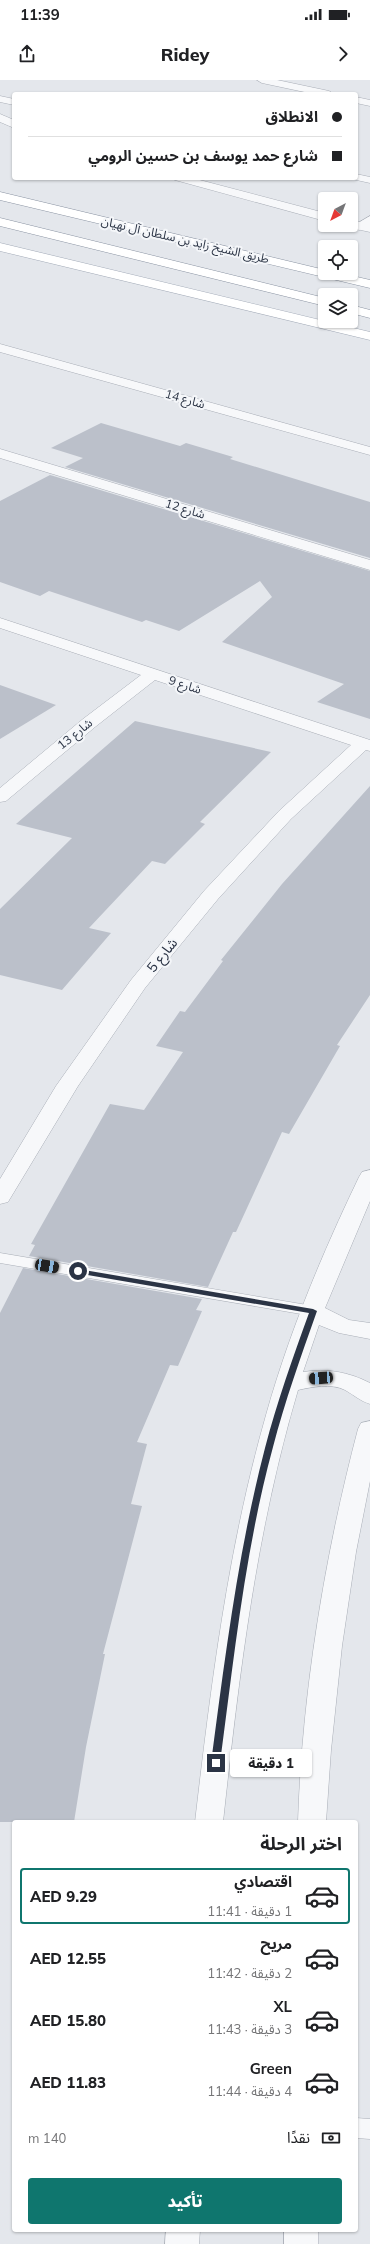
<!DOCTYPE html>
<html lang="ar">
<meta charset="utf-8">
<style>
body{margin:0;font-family:Mulish,"Noto Sans Arabic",sans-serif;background:#f6f6f6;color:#202124;direction:rtl;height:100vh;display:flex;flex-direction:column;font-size:15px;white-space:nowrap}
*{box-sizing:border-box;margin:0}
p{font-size:13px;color:#757577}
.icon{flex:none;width:22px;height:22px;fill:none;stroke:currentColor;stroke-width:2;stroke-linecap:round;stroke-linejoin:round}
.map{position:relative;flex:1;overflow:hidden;direction:ltr}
.side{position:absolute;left:12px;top:1740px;width:346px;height:412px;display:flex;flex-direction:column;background:#fff;border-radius:4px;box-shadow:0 1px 3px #0004;direction:rtl}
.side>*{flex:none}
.banner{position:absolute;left:12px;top:12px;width:346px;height:88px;border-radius:4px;box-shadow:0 1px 3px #0004;direction:rtl;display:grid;align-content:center;height:88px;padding:0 16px;background:#fff}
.needle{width:26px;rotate:221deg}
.fabs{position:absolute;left:318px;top:112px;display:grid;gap:8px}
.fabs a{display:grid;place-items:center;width:40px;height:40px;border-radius:4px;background:#fff;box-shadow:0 1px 3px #0004;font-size:20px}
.end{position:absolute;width:18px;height:18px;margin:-9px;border:5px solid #2b3445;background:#fff;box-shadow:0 0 0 2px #fff}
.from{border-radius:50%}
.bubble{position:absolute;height:28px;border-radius:4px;background:#fff;box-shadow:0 1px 3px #0004;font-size:13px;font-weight:800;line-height:28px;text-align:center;direction:rtl}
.car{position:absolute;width:12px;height:24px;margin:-12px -6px;border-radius:5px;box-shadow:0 0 3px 1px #0007;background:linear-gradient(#222 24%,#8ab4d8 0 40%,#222 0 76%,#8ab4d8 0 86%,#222 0)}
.banner b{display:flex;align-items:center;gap:14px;height:38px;font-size:15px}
.banner b+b{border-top:1px solid #e0e0e0}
.banner i{width:10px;height:10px;background:#202124}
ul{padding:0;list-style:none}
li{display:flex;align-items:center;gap:12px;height:56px;margin:0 8px 6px;padding:0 8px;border:2px solid transparent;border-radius:4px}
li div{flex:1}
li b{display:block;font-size:15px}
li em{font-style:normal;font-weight:800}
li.current{border-color:#0f766e}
li>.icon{width:36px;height:36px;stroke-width:1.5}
h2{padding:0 16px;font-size:18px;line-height:48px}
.pay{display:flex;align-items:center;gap:10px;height:44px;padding:0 16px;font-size:15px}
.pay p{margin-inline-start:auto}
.primary-button{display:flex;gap:8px;margin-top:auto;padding:8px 16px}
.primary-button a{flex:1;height:46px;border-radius:4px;background:#0f766e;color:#fff;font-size:16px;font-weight:800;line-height:46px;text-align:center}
.status{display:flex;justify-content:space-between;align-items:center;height:28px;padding:0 20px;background:#fff;direction:ltr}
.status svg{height:11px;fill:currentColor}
header{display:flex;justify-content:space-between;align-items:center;height:52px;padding:0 16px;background:#fff;font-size:18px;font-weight:800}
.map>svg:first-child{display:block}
.building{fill:#bbc0ca}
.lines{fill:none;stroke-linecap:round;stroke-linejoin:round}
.service-casing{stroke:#a9aeb7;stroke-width:1}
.minor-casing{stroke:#a9aeb7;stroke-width:1}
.tertiary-casing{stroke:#a9aeb7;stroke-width:1}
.primary-casing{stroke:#a3abb8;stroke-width:1}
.motorway-casing{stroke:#8b94a3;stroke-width:1}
.service{fill:#f7f8fa;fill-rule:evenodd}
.minor{fill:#f7f8fa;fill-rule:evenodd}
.tertiary{fill:#f7f8fa;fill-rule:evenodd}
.primary{fill:#fff;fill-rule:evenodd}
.motorway{fill:#fff;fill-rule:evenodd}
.route{fill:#2b3445}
.labels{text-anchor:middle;stroke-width:4;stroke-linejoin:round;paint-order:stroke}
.far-street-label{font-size:12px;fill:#2b3445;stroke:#f4f6f9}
.street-label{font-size:14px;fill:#2b3445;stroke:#f4f6f9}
</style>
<div class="status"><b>11:39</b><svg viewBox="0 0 49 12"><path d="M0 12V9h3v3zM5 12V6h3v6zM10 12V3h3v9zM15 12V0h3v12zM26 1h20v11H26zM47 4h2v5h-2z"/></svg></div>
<header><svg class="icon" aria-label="forward" viewBox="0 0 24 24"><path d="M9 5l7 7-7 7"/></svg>Ridey<svg class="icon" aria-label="share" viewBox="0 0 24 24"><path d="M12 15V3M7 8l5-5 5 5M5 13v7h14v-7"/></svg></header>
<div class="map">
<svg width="370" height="2164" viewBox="0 0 370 2164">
<rect width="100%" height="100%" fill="#e4e7ec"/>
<g class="building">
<path d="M 101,343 L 180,366 L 186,363 L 233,377 L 230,379 L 370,422 L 370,478 L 65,387 L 83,378 L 51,368 Z"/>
<path d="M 50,395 L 370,491 L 370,639 L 317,622 L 344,604 L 222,562 L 272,517 L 260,501 L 179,551 L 146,540 L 142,542 L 49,511 L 40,516 L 0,502 L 0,421 Z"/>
<path d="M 0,605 L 56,625 L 0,659 Z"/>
<path d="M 135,641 L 271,672 L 200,742 L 205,744 L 165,784 L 152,781 L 89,848 L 111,853 L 62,910 L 0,895 L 0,829 L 72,758 L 16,744 Z"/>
<path d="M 370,706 L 370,915 L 337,965 L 340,966 L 289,1054 L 282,1052 L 236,1152 L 233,1152 L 208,1207 L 29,1176 L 35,1165 L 31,1164 L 110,1024 L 144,1030 L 183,972 L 156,966 L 180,931 L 185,932 L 223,881 L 221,880 L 282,804 Z"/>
<path d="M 23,1188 L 202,1219 L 196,1230 L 202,1231 L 178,1286 L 170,1285 L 137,1362 L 147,1364 L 131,1424 L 142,1426 L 103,1574 L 105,1574 L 86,1667 L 74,1742 L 0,1742 L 0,1233 Z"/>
</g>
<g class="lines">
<g class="service-casing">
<g id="service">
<path d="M 0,1173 L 313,1226 L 319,1227 L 321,1231 L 319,1235 L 313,1236 L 0,1183 Z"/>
<path d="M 356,2038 L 370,2039 L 370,2059 L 356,2058 Z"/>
</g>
</g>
<g class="minor-casing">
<g id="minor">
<path d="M 257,0 L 277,0 L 329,11 L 334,14 L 314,14 L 262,3 Z"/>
<path d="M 0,16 L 14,19 L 14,25 L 0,22 Z"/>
<path d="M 356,17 L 370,20 L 370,26 L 356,23 Z"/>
<path d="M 356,94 L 370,97 L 370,103 L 352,99 L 351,98 L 356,98 Z"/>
<path d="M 370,136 L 370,145 L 359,150 L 353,146 Z"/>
<path d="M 0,369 L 370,480 L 370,490 L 0,378 Z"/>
<path d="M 0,538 L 370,660 L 370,671 L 366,670 L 291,739 L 218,819 L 145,908 L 78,1006 L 11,1117 L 8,1122 L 0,1124 L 0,1099 L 56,1006 L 131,900 L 204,811 L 279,731 L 351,665 L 155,600 L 95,647 L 6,721 L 0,722 L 0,708 L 83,639 L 141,595 L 0,548 Z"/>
</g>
</g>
<g class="tertiary-casing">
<g id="tertiary">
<path d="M 0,34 L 14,40 L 14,48 L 0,42 Z"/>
<path d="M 173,98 L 192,98 L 325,133 L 325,141 L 175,100 Z"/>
<path d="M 351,140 L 370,144 L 370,152 L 347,147 L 346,145 L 351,145 Z"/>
<path d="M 0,264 L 370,367 L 370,375 L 0,272 Z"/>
<path d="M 370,1090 L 370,1121 L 325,1228 L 349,1240 L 370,1243 L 370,1259 L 339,1253 L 319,1245 L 303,1292 C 326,1288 349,1292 370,1303 L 370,1324 C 360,1321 354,1315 345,1310 C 331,1303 312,1307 298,1310 C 256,1451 239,1596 223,1742 L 195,1742 C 211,1605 228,1468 266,1335 C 289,1253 322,1174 359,1097 L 362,1092 Z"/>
<path d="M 370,1341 L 370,1401 L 356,1472 L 342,1566 L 331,1670 L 326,1742 L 298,1742 C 302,1613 325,1474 358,1349 L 361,1343 Z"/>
<path d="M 166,2150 L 200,2150 L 199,2164 L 165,2164 Z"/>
<rect x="284" y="2150" width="34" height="14"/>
</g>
</g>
<g class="primary-casing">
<path id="primary" d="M 0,163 L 370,252 L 370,260 L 0,171 Z"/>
</g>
<g class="motorway-casing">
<g id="motorway">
<path d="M 0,112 L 325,190 L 325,193 L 340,193 L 370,200 L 370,208 L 0,120 Z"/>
<path d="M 0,138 L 325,218 L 325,226 L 0,146 Z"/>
<path d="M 351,225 L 370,230 L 370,238 L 351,233 Z"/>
</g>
</g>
<use href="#service" class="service"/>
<use href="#minor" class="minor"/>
<use href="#tertiary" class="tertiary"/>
<use href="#primary" class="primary"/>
<use href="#motorway" class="motorway"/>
</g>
<path class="route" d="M 78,1189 L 313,1229 L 317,1231 C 301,1276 285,1321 273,1367 C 245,1470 234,1578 220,1683 L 216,1687 L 211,1683 C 225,1578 238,1471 265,1368 C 277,1322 293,1277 309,1233 L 76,1193 L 75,1191 Z"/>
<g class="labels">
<g class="far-street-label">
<text transform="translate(185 160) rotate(13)" y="4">طريق الشيخ زايد بن سلطان آل نهيان</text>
<text transform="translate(185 319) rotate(16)" y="4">شارع 14</text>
<text transform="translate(185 429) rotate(17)" y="4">شارع 12</text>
<text transform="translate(185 605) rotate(18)" y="4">شارع 9</text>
<text transform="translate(75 654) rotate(-39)" y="4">شارع 13</text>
</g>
<g class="street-label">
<text transform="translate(162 875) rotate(-51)" y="5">شارع 5</text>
</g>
</g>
</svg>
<div class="fabs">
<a><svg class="needle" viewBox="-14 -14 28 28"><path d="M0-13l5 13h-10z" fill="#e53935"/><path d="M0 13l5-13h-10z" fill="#757577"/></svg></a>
<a><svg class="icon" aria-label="locate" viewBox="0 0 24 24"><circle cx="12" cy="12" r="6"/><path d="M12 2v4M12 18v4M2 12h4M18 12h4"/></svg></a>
<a><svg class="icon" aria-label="layers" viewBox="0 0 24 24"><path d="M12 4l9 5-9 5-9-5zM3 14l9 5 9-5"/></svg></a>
</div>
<i class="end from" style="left:78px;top:1191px"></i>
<i class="end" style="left:216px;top:1683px"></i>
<div class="bubble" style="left:230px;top:1669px;width:82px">1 دقيقة</div>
<i class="car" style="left:47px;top:1186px;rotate:100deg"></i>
<i class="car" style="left:321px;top:1298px;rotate:266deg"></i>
<div class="banner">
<b><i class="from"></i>الانطلاق</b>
<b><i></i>شارع حمد يوسف بن حسين الرومي</b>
</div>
<section class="side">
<h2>اختر الرحلة</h2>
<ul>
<li class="current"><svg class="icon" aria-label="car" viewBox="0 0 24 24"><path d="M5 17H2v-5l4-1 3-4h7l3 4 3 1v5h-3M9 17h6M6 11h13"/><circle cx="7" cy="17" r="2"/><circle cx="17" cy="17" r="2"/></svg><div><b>اقتصادي</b><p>1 دقيقة · 11:41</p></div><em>AED 9.29</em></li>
<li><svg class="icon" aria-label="car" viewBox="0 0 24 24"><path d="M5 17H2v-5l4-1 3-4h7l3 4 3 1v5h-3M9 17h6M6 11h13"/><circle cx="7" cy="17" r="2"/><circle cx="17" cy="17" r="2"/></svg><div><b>مريح</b><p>2 دقيقة · 11:42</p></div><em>AED 12.55</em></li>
<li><svg class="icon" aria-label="car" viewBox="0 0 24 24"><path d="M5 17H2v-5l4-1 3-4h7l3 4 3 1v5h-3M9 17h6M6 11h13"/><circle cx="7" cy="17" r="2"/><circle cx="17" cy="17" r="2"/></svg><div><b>XL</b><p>3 دقيقة · 11:43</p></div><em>AED 15.80</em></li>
<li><svg class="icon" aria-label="car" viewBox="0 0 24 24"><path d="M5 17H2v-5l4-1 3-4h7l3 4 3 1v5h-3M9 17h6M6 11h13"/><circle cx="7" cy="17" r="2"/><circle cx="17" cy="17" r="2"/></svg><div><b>Green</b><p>4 دقيقة · 11:44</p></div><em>AED 11.83</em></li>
</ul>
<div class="pay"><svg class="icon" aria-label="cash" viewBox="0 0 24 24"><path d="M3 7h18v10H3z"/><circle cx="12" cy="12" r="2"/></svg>نقدًا<p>140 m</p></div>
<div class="primary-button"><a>تأكيد</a></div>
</section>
</div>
